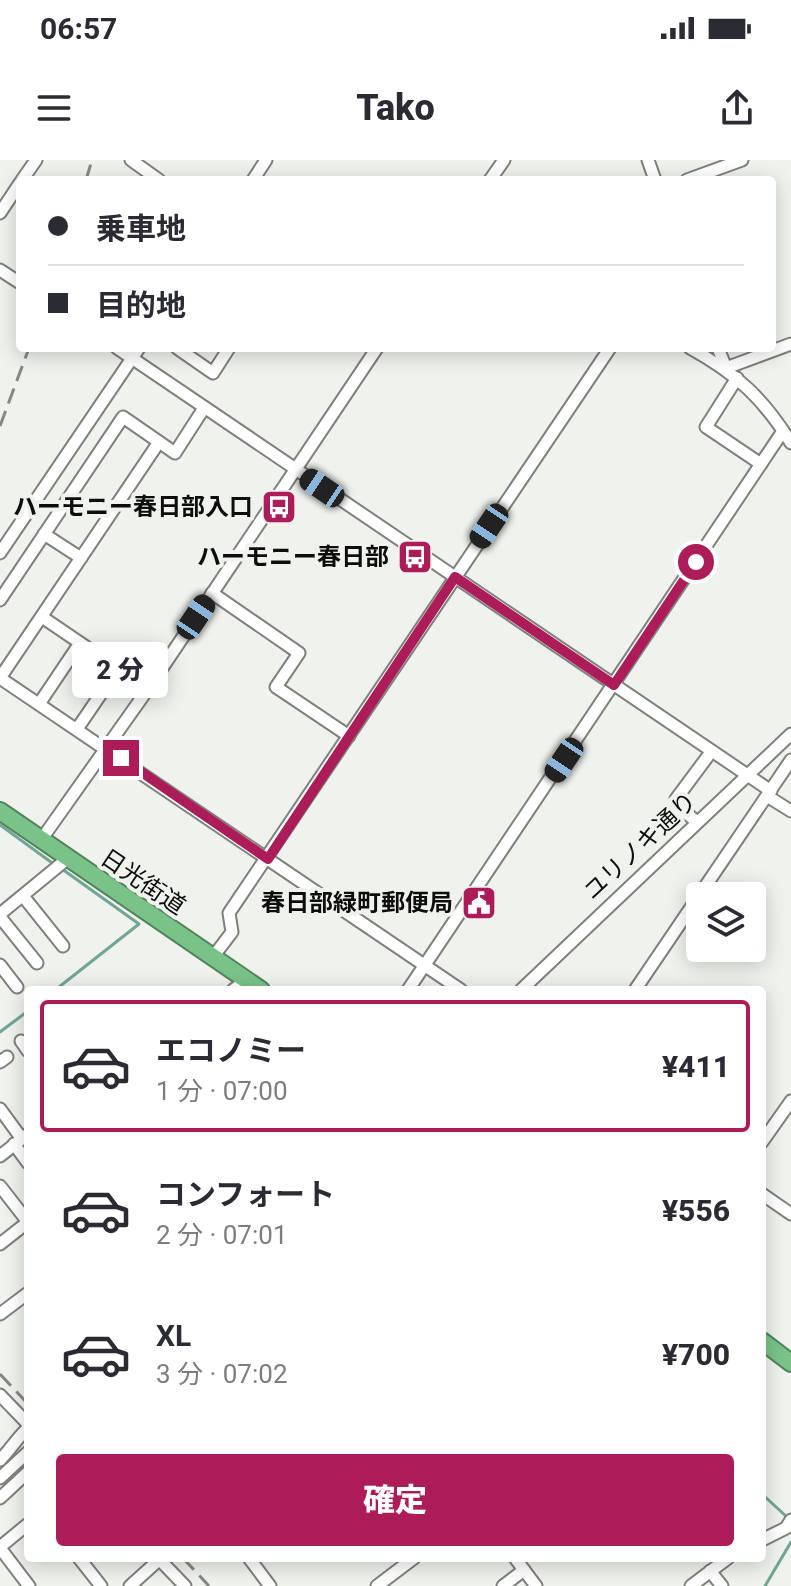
<!DOCTYPE html>
<html lang="ja">
<meta charset="utf-8">
<style>
body{margin:0;font-family:Roboto,"Noto Sans JP",sans-serif;background:#f2f2f3;color:#2b2b33;height:100vh;display:flex;flex-direction:column;font-size:30px;white-space:nowrap}
*{box-sizing:border-box;margin:0}
p{font-size:26px;color:#7c7c81}
.icon{flex:none;width:44px;height:44px;fill:none;stroke:currentColor;stroke-width:2;stroke-linecap:round;stroke-linejoin:round}
.map{position:relative;flex:1;overflow:hidden}
.sheet{position:absolute;left:24px;top:826px;width:742px;height:576px;display:flex;flex-direction:column;background:#fff;border-radius:8px;box-shadow:0 4px 20px #0003}
.sheet>*{flex:none}
.banner{position:absolute;left:16px;top:16px;width:760px;height:176px;border-radius:8px;box-shadow:0 4px 20px #0003;display:grid;align-content:center;height:176px;padding:0 32px;background:#fff}
.buttons{position:absolute;left:686px;top:722px;display:grid;gap:16px}
.buttons a{display:grid;place-items:center;width:80px;height:80px;border-radius:8px;background:#fff;box-shadow:0 4px 20px #0003;font-size:40px}
.end{position:absolute;width:36px;height:36px;margin:-18px;border:10px solid #ab1c58;background:#fff;box-shadow:0 0 0 4px #fff}
.from{border-radius:50%}
.bubble{position:absolute;height:56px;border-radius:8px;background:#fff;box-shadow:0 4px 20px #0003;font-size:26px;font-weight:800;line-height:56px;text-align:center}
.car{position:absolute;width:24px;height:48px;margin:-24px -12px;border-radius:10px;box-shadow:0 0 6px 2px #0007;background:linear-gradient(#222 24%,#8ab4d8 0 40%,#222 0 76%,#8ab4d8 0 86%,#222 0)}
.banner b{display:flex;align-items:center;gap:28px;height:76px;font-size:30px}
.banner b+b{border-top:2px solid #e1e1e2}
.banner i{width:20px;height:20px;background:#2b2b33}
ul{padding:14px 0 0;list-style:none}
li{display:flex;align-items:center;gap:24px;height:132px;margin:0 16px 12px;padding:0 16px;border:4px solid transparent;border-radius:8px}
li div{flex:1}
li b{display:block;font-size:30px}
li em{font-style:normal;font-weight:800}
li.selected{border-color:#ab1c58}
li>.icon{width:72px;height:72px;stroke-width:1.5}
.action{display:flex;gap:16px;margin-top:auto;padding:16px 32px}
.action a{flex:1;height:92px;border-radius:8px;background:#ab1c58;color:#fff;font-size:32px;font-weight:800;line-height:92px;text-align:center}
.status{display:flex;justify-content:space-between;align-items:center;height:56px;padding:0 40px;background:#fff;direction:ltr}
.status svg{height:22px;fill:currentColor}
header{display:flex;justify-content:space-between;align-items:center;height:104px;padding:0 32px;background:#fff;font-size:36px;font-weight:800}
.map>svg:first-child{display:block}
.lines{fill:none;stroke-linecap:round;stroke-linejoin:round}
.stream{stroke:#70a696;stroke-width:3}
.minor-casing{stroke:#7f817c;stroke-width:15}
.highway-casing{stroke:#53835d;stroke-width:20}
.minor{stroke:#fff;stroke-width:11}
.highway{stroke:#79c389;stroke-width:16}
.rail{stroke:#858784;stroke-width:3;stroke-dasharray:16 8;stroke-linecap:butt}
.route{stroke:#ab1c58;stroke-width:10}
.labels{text-anchor:middle;stroke-width:8;stroke-linejoin:round;paint-order:stroke}
.poi-label{font-size:24px;font-weight:bold;fill:#0d0d0c;stroke:#eff2ed;text-anchor:end}
.street-label{font-size:24px;fill:#0d0d0c;stroke:#eff2ed}
</style>
<div class="status"><b>06:57</b><svg viewBox="0 0 49 12"><path d="M0 12V9h3v3zM5 12V6h3v6zM10 12V3h3v9zM15 12V0h3v12zM26 1h20v11H26zM47 4h2v5h-2z"/></svg></div>
<header><svg class="icon" aria-label="menu" viewBox="0 0 24 24"><path d="M4 6h16M4 12h16M4 18h16"/></svg>Tako<svg class="icon" aria-label="share" viewBox="0 0 24 24"><path d="M12 15V3M7 8l5-5 5 5M5 13v7h14v-7"/></svg></header>
<div class="map">
<svg width="791" height="1426" viewBox="0 0 791 1426">
<rect width="100%" height="100%" fill="#eff2ed"/>
<g class="lines">
<g class="stream">
<path d="M 0,665 L 55,705"/>
<path d="M 59,827 L 139,764 L 62,709"/>
<path d="M 0,872 L 28,851"/>
<path d="M 762,1334 L 788,1358"/>
<path d="M 765,1426 L 791,1382"/>
</g>
<g class="minor-casing">
<g id="minor">
<path d="M 131,0 L 159,20"/>
<path d="M 648,0 L 655,20"/>
<path d="M 22,20 L 36,0"/>
<path d="M 253,20 L 266,0"/>
<path d="M 490,20 L 504,0"/>
<path d="M 687,20 L 742,0"/>
<path d="M 0,53 L 20,23"/>
<path d="M 0,110 L 20,123"/>
<path d="M 117,188 L 771,631"/>
<path d="M 177,188 L 213,213 L 229,188"/>
<path d="M 690,188 C 737,214 763,238 791,283"/>
<path d="M 718,188 L 726,208 L 791,184"/>
<path d="M 737,218 L 706,267 L 761,304"/>
<path d="M 44,374 L 81,398"/>
<path d="M 0,393 L 139,188"/>
<path d="M 212,433 L 299,493 L 276,527 L 349,576"/>
<path d="M 0,440 L 123,257 L 175,293 L 204,248"/>
<path d="M 42,457 L 148,529"/>
<path d="M 0,518 L 461,830"/>
<path d="M 0,518 L 159,282"/>
<path d="M 39,544 L 80,483"/>
<path d="M 77,569 L 118,509"/>
<path d="M 767,636 L 791,651"/>
<path d="M 697,662 L 679,647 L 676,639 L 711,592"/>
<path d="M 41,680 L 148,529 L 377,188"/>
<path d="M 23,736 L 63,786"/>
<path d="M 0,754 L 67,699"/>
<path d="M 0,757 L 37,803"/>
<path d="M 213,797 L 232,772 L 229,753 L 610,188"/>
<path d="M 0,805 L 17,827"/>
<path d="M 233,830 L 246,820"/>
<path d="M 408,830 L 783,271"/>
<path d="M 521,830 L 791,574"/>
<path d="M 635,830 L 791,600"/>
<path d="M 21,881 L 28,891"/>
<path d="M 0,902 L 7,897"/>
<path d="M 0,949 L 22,979"/>
<path d="M 762,982 L 791,941"/>
<path d="M 14,984 L 28,1003"/>
<path d="M 0,996 L 28,974"/>
<path d="M 0,1026 L 28,1062"/>
<path d="M 762,1034 L 791,1054"/>
<path d="M 0,1084 L 28,1062"/>
<path d="M 0,1154 L 28,1133"/>
<path d="M 0,1235 L 28,1264"/>
<path d="M 0,1300 C 10,1290 17,1278 28,1268"/>
<path d="M 0,1318 L 28,1292"/>
<path d="M 0,1338 L 28,1312"/>
<path d="M 762,1380 L 786,1368 L 791,1360"/>
<path d="M 0,1387 L 28,1364"/>
<path d="M 0,1388 L 29,1426"/>
<path d="M 79,1398 L 101,1426"/>
<path d="M 158,1398 L 185,1426"/>
<path d="M 249,1398 L 270,1426"/>
<path d="M 515,1398 L 536,1426"/>
<path d="M 710,1411 L 722,1426"/>
<path d="M 130,1426 L 161,1398"/>
<path d="M 377,1426 L 414,1398"/>
<path d="M 503,1426 L 524,1410"/>
<path d="M 691,1426 L 728,1398"/>
</g>
</g>
<g class="highway-casing">
<g id="highway">
<path d="M 0,651 L 261,830"/>
<path d="M 762,1181 L 791,1203"/>
</g>
</g>
<use href="#minor" class="minor"/>
<use href="#highway" class="highway"/>
<g class="rail">
<path d="M 86,20 L 92,0"/>
<path d="M 0,266 L 29,188"/>
<path d="M 0,1214 L 28,1244"/>
<path d="M 183,1398 L 209,1426"/>
</g>
</g>
<g class="lines">
<path class="route" d="M 121,598 L 268,699 L 455,417 L 614,525 L 696,402"/>
</g>
<defs>
<g id="bus-square" transform="scale(1.8)"><rect x="-9" y="-9" width="18" height="18" rx="4" fill="#ab1c58" stroke="#eff2ed"/><path d="M-5-6H5V4H4V6H2V4H-2V6H-4V4H-5ZM-3.5-4V0h7V-4ZM-3.5 1.2v1.5H-2V1.2ZM2 1.2v1.5H3.5V1.2Z" fill="#fff"/></g>
<g id="civic-square" transform="scale(1.8)"><rect x="-9" y="-9" width="18" height="18" rx="4" fill="#ab1c58" stroke="#eff2ed"/><path d="M-.6-6.5H3V-4.5H.6V-3L4-1V1h2V6H-6V1h2V-1L-.6-3ZM-1.2 2.5V6h2.4V2.5Z" fill="#fff"/></g>
</defs>
<g fill-rule="evenodd">
<use href="#bus-square" x="279" y="347"/>
<use href="#bus-square" x="415" y="397"/>
<use href="#civic-square" x="479" y="743"/>
</g>
<g class="labels">
<g class="poi-label">
<text x="253" y="355">ハーモニー春日部入口</text>
<text x="389" y="405">ハーモニー春日部</text>
<text x="453" y="751">春日部緑町郵便局</text>
</g>
<g class="street-label">
<text transform="translate(640 686) rotate(-43)" y="8">ユリノキ通り</text>
<text transform="translate(143 722) rotate(34)" y="8">日光街道</text>
</g>
</g>
</svg>
<div class="buttons">
<a><svg class="icon" aria-label="layers" viewBox="0 0 24 24"><path d="M12 4l9 5-9 5-9-5zM3 14l9 5 9-5"/></svg></a>
</div>
<i class="end from" style="left:696px;top:402px"></i>
<i class="end" style="left:121px;top:598px"></i>
<div class="bubble" style="left:72px;top:482px;width:96px">2 分</div>
<i class="car" style="left:322px;top:328px;rotate:304deg"></i>
<i class="car" style="left:489px;top:366px;rotate:214deg"></i>
<i class="car" style="left:196px;top:457px;rotate:34deg"></i>
<i class="car" style="left:564px;top:600px;rotate:214deg"></i>
<div class="banner">
<b><i class="from"></i>乗車地</b>
<b><i></i>目的地</b>
</div>
<section class="sheet">
<ul>
<li class="selected"><svg class="icon" aria-label="car" viewBox="0 0 24 24"><path d="M5 17H2v-5l4-1 3-4h7l3 4 3 1v5h-3M9 17h6M6 11h13"/><circle cx="7" cy="17" r="2"/><circle cx="17" cy="17" r="2"/></svg><div><b>エコノミー</b><p>1 分 · 07:00</p></div><em>¥411</em></li>
<li><svg class="icon" aria-label="car" viewBox="0 0 24 24"><path d="M5 17H2v-5l4-1 3-4h7l3 4 3 1v5h-3M9 17h6M6 11h13"/><circle cx="7" cy="17" r="2"/><circle cx="17" cy="17" r="2"/></svg><div><b>コンフォート</b><p>2 分 · 07:01</p></div><em>¥556</em></li>
<li><svg class="icon" aria-label="car" viewBox="0 0 24 24"><path d="M5 17H2v-5l4-1 3-4h7l3 4 3 1v5h-3M9 17h6M6 11h13"/><circle cx="7" cy="17" r="2"/><circle cx="17" cy="17" r="2"/></svg><div><b>XL</b><p>3 分 · 07:02</p></div><em>¥700</em></li>
</ul>
<div class="action"><a>確定</a></div>
</section>
</div>
